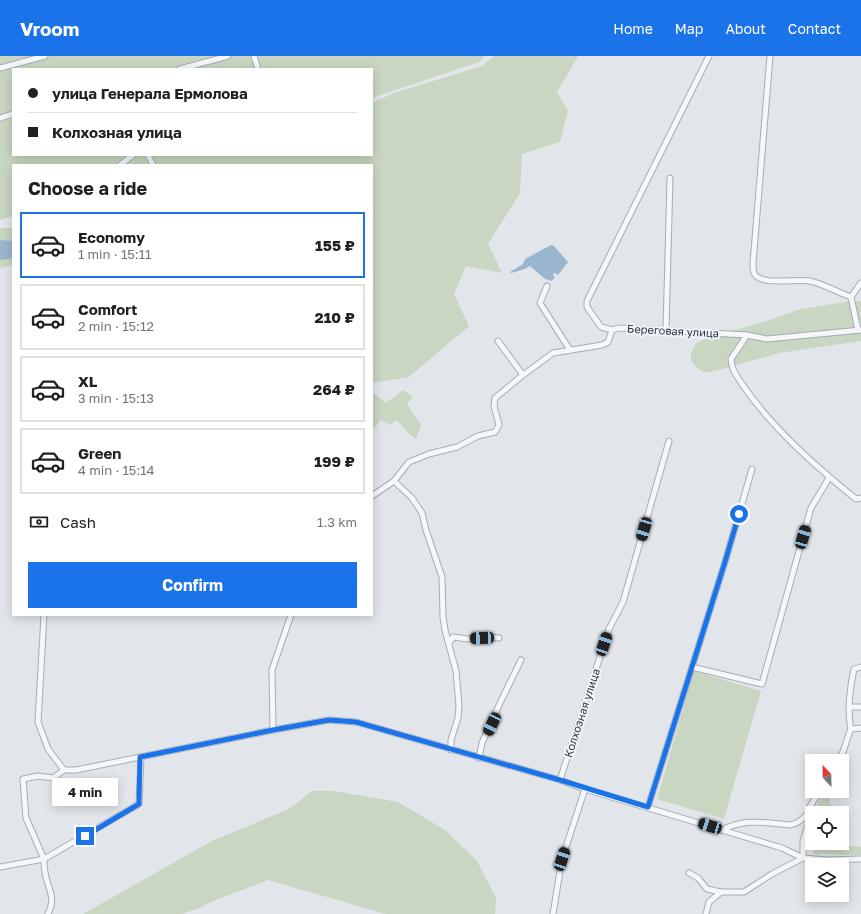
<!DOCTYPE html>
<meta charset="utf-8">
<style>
body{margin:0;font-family:"Golos Text",sans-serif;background:#f2f2f2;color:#202124;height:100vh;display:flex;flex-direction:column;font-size:15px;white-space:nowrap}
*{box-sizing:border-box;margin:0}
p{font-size:13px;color:#757577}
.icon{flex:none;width:22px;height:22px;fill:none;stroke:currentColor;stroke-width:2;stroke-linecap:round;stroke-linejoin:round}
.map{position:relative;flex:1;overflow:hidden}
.panel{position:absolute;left:12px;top:108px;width:361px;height:452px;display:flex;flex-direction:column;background:#fff;border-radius:0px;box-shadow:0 2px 10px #0003}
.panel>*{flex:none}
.banner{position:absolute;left:12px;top:12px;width:361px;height:88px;border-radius:0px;box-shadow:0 2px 10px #0003;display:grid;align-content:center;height:88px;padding:0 16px;background:#fff}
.needle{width:26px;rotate:338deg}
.fabs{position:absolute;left:805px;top:698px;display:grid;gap:8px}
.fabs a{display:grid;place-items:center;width:44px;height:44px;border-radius:0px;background:#fff;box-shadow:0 2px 10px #0003;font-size:20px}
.end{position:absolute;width:18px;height:18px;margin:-9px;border:5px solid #1a73e8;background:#fff;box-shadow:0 0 0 2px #fff}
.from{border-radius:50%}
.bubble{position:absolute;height:28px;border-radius:0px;background:#fff;box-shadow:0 2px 10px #0003;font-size:13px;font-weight:700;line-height:28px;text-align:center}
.car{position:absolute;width:12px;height:24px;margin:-12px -6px;border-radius:5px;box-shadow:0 0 3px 1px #0007;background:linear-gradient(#222 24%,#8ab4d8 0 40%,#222 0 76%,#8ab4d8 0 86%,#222 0)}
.banner b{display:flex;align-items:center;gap:14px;height:38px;font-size:15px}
.banner b+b{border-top:1px solid #e0e0e0}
.banner i{width:10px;height:10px;background:#202124}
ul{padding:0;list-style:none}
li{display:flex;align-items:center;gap:12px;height:66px;margin:0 8px 6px;padding:0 8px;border:2px solid #e0e0e0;border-radius:0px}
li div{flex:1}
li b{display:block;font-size:15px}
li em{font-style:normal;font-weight:700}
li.on{border-color:#1a73e8}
li>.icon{width:36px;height:36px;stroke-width:1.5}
h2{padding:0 16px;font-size:18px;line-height:48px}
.pay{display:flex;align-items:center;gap:10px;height:44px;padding:0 16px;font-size:15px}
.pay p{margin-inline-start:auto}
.cta{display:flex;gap:8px;margin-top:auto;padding:8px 16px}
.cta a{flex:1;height:46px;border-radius:0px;background:#1a73e8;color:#fff;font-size:16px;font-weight:700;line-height:46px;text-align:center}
header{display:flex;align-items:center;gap:24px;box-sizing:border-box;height:56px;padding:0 20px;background:#1a73e8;color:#fff}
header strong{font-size:19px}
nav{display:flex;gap:22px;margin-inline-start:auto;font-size:14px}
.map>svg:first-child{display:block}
.green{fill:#c8d6c2}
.water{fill:#9ab6ce}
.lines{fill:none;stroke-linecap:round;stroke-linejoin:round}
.minor-casing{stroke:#a6adb6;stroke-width:7}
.minor{stroke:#f5f7f9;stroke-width:5}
.route{stroke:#1a73e8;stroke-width:5}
.labels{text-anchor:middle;stroke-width:4;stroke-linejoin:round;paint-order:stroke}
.street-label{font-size:11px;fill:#283445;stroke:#f2f5f8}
</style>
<header>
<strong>Vroom</strong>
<nav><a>Home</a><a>Map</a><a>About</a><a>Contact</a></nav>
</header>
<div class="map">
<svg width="861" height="858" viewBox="0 0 861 858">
<rect width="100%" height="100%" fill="#e2e6eb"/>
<g class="green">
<path d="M 0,0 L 485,0 L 479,6 L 372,42 L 372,13 L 13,13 L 13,99 L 372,99 L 372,47 L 394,37 L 482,10 L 494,0 L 578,0 L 557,36 L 568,55 L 560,86 L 522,98 L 520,137 L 488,188 L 502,217 L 466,210 L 454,238 L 469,270 L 409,321 L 372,327 L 372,109 L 171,109 L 171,108 L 168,109 L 13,109 L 13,160 L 0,164 Z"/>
<path d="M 0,172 L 13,172 L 13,209 L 0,212 Z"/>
<path d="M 851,245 L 861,245 L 861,285 L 779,297 L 727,312 L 710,316 L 704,316 L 699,314 L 691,305 L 691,297 L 695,289 L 698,286 L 713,280 L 767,265 L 801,253 Z"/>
<path d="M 403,334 L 413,341 L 407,348 L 421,369 L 416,383 L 410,379 L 397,364 L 390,369 L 381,364 L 372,374 L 372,336 L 386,347 Z"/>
<path d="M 694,615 L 761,635 L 724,763 L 657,743 Z"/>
<path d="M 312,735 L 333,735 L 398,746 L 445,774 L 477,805 L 496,842 L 495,858 L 386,858 L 268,824 L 211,846 L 200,852 L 181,858 L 83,858 L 212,785 L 289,753 Z"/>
<path d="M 824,735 L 830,736 L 830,748 L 842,757 L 816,757 L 816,752 Z"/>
<path d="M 814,787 L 861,791 L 861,799 L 813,798 Z"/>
</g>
<g class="water">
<path d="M 0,184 L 13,185 L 13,202 L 0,204 Z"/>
<path d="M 551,189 L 554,190 L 568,206 L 558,219 L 554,217 L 553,219 L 555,221 L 552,225 L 545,223 L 530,210 L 525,213 L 511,217 L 510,216 L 523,208 L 525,203 Z"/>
</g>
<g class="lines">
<g class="minor-casing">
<g id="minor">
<path d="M 254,0 L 258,13"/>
<path d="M 770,0 L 753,207 C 753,210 753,214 754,217 C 761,231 797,222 810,225 C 823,228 838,236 851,241"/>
<path d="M 0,12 L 45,0"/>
<path d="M 180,13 L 228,0"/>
<path d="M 0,62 L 13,58"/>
<path d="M 148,99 L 153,109"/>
<path d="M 120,109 L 133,99"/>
<path d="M 547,230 L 540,247 L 570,294"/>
<path d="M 612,274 L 601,271 L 587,251 L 587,245 L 709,0"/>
<path d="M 666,274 L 670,122"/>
<path d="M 858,274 L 851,241 L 861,227"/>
<path d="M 747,279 L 731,303 C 731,313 737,320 742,328 C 772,372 814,409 856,443 L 861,442"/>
<path d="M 498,285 L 523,319 L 553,297 L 602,289 L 608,286 L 612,274 L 619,272 L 747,279 L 767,283 L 861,274"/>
<path d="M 394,425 L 412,442 L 422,457 L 426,474 L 442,521 L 443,561 L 445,574 L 456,615 L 459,650 L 458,662 L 451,684 L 451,694"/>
<path d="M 372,440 L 394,425 L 409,406 L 429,398 L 457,391 L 478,380 L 495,376 L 499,369 L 494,350 L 495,342 L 523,319"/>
<path d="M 44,559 L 38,666 L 48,693 L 64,714 L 76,714 L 273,674 L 329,664 L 356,666 L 560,724 L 585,733 L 782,792 L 803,802 L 827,804 L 861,803"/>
<path d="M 449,587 L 453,581 L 468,583 L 489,581 L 499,582"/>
<path d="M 692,611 L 762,628 L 811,452 L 829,422"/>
<path d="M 850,651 L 861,651"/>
<path d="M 851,673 C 847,656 850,630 854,613 L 861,611"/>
<path d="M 273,674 L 272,614 L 291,559"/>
<path d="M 479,702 L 482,687 L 500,647 L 521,604"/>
<path d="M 838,705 C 845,696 846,683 851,673 L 861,672"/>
<path d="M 560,724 L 609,573 L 623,546 L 669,385"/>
<path d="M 648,751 L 725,506 L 752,413"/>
<path d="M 723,774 C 743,762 768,767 790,769 C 800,767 804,762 810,755"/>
<path d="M 0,811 L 44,803 L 26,762 L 23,723 L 38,720 L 53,722 L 64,714"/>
<path d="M 689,817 L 698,822 L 707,833 L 721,836"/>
<path d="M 48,858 C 57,841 47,832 45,816 C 44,812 44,807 44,803 L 139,748 L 141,701"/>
<path d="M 553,858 L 562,803 L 585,733"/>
<path d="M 706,858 L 709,846 L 721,836 L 744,836 L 772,818 L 803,802 L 803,785 L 811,760 L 809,752 L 820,735"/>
</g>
</g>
<use href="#minor" class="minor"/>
</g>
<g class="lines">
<path class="route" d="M 85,780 L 139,748 L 140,701 L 273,674 L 329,664 L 356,666 L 560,724 L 648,751 L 725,506 L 739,458"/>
</g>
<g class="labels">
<g class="street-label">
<text transform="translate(673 275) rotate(3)" y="4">Береговая улица</text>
<text transform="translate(582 657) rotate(-72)" y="4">Колхозная улица</text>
</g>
</g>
</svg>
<div class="fabs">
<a><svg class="needle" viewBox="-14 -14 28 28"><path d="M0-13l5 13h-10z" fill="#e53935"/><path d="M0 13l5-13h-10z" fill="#757577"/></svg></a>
<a><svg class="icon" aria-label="locate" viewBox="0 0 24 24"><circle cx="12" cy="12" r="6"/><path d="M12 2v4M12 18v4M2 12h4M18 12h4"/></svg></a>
<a><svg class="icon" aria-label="layers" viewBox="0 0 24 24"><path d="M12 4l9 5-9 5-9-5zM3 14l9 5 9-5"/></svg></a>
</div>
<i class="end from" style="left:739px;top:458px"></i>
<i class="end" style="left:85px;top:780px"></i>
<div class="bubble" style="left:52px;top:722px;width:66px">4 min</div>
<i class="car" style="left:644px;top:473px;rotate:196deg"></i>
<i class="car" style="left:803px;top:481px;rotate:16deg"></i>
<i class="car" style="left:482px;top:582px;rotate:268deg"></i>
<i class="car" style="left:604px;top:588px;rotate:18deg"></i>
<i class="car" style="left:492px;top:668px;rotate:206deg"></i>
<i class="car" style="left:710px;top:770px;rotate:287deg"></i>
<i class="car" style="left:562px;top:803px;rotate:18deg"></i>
<div class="banner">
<b><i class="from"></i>улица Генерала Ермолова</b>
<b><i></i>Колхозная улица</b>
</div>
<section class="panel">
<h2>Choose a ride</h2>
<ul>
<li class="on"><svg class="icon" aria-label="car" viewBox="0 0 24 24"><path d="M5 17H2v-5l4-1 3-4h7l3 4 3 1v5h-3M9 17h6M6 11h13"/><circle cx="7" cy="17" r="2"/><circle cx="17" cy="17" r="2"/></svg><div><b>Economy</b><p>1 min · 15:11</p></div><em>155 ₽</em></li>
<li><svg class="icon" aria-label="car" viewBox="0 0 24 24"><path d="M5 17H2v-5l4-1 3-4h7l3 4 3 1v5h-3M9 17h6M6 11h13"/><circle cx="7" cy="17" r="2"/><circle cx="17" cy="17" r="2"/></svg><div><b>Comfort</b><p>2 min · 15:12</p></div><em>210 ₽</em></li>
<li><svg class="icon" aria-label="car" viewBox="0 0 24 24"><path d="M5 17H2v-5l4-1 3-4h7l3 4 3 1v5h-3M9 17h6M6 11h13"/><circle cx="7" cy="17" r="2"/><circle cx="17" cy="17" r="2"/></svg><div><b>XL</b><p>3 min · 15:13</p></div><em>264 ₽</em></li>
<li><svg class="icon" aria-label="car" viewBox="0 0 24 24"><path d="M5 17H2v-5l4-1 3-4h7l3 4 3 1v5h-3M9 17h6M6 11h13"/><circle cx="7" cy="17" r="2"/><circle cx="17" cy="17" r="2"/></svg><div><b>Green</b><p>4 min · 15:14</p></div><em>199 ₽</em></li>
</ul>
<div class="pay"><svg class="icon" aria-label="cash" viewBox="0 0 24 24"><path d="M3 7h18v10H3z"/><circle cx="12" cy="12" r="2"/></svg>Cash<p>1.3 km</p></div>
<div class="cta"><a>Confirm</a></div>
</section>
</div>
